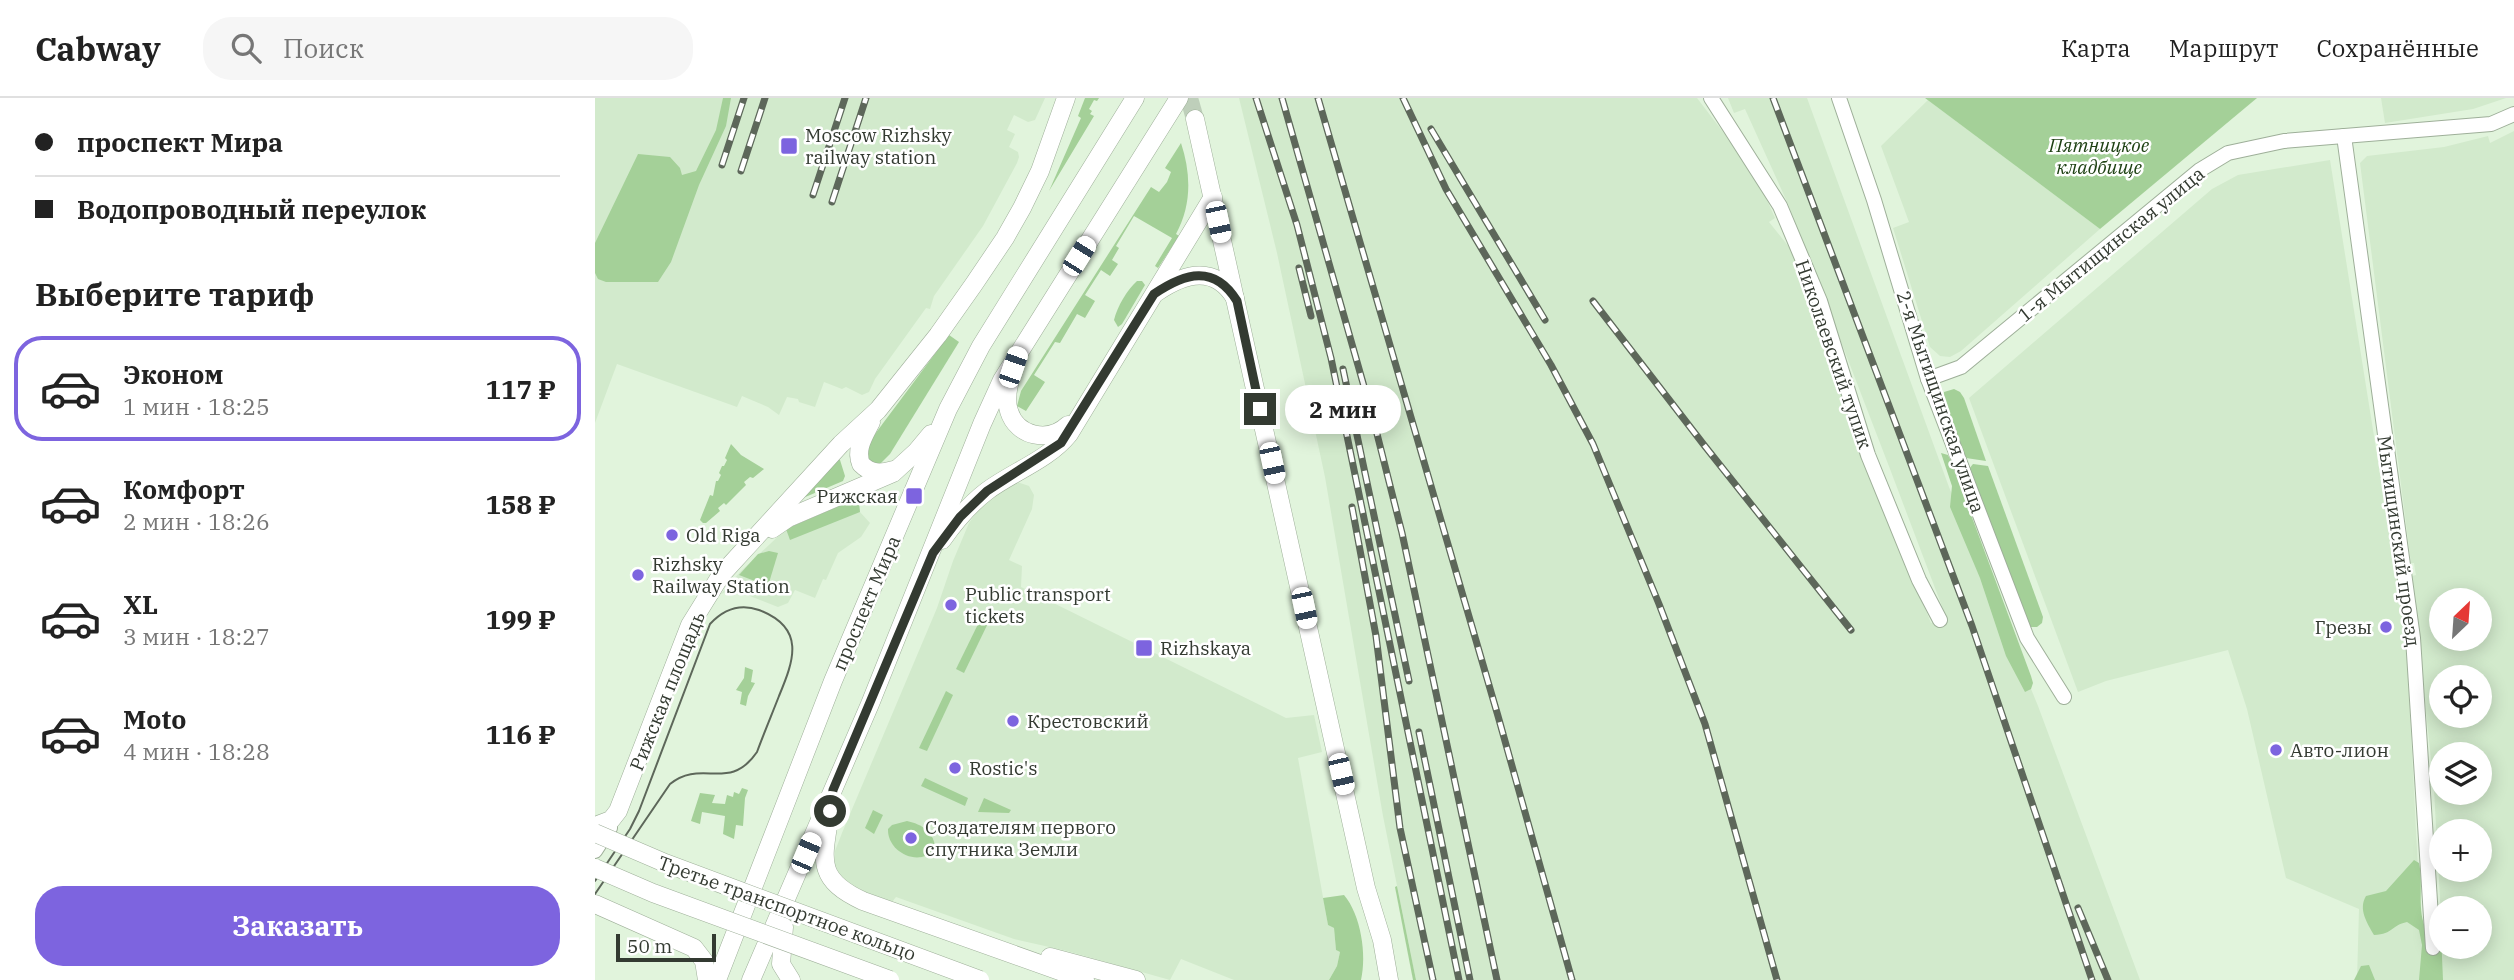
<!DOCTYPE html>
<html lang="ru">
<meta charset="utf-8">
<style>
body{margin:0;font-family:"IBM Plex Serif",serif;background:#f6f6f6;color:#222;height:100vh;display:flex;flex-direction:column;font-size:26px;white-space:nowrap}
*{box-sizing:border-box;margin:0}
p{font-size:23px;color:#767676}
.icon{flex:none;width:38px;height:38px;fill:none;stroke:currentColor;stroke-width:2;stroke-linecap:round;stroke-linejoin:round}
.map{position:relative;flex:1;overflow:hidden}
.sheet{display:flex;flex-direction:column;background:#fff;width:595px}
.sheet>*{flex:none}
.top-card{display:grid;align-content:center;height:154px;padding:0 35px;background:#fff}
.needle{width:46px;rotate:25deg}
.controls{position:absolute;left:1834px;top:490px;display:grid;gap:14px}
.controls a{display:grid;place-items:center;width:63px;height:63px;border-radius:50%;background:#fff;box-shadow:0 4px 18px #0003;font-size:35px}
.scale{position:absolute;left:21px;bottom:18px;width:100px;box-sizing:border-box;padding-left:7px;border:4px solid #333a31;border-top:0;font-size:19px;line-height:24px;white-space:nowrap;color:#333a31;-webkit-text-stroke:5px #fff;paint-order:stroke}
.end{position:absolute;width:32px;height:32px;margin:-16px;border:9px solid #333a31;background:#fff;box-shadow:0 0 0 4px #fff}
.from{border-radius:50%}
.bubble{position:absolute;height:49px;border-radius:24px;background:#fff;box-shadow:0 4px 18px #0003;font-size:23px;font-weight:700;line-height:49px;text-align:center}
.car{position:absolute;width:21px;height:42px;margin:-21px -10px;border-radius:9px;box-shadow:0 0 5px 2px #0007;background:linear-gradient(#fff 24%,#345 0 40%,#fff 0 76%,#345 0 86%,#fff 0)}
.top-card b{display:flex;align-items:center;gap:24px;height:66px;font-size:26px}
.top-card b+b{border-top:2px solid #e0e0e0}
.top-card i{width:18px;height:18px;background:#222}
ul{padding:0;list-style:none}
li{display:flex;align-items:center;gap:21px;height:105px;margin:0 14px 10px;padding:0 21px;border:4px solid transparent;border-radius:28px}
li div{flex:1}
li b{display:block;font-size:26px}
li em{font-style:normal;font-weight:700}
li.selected{border-color:#7d64df}
li>.icon{width:63px;height:63px;stroke-width:1.5}
h2{padding:0 35px;font-size:32px;line-height:84px}
.primary-button{display:flex;gap:14px;margin-top:auto;padding:14px 35px}
.primary-button a{flex:1;height:80px;border-radius:28px;background:#7d64df;color:#fff;font-size:28px;font-weight:700;line-height:80px;text-align:center}
header{display:flex;align-items:center;gap:42px;box-sizing:border-box;height:98px;padding:0 35px;background:#fff;border-bottom:2px solid #e0e0e0}
header strong{font-size:33px}
nav{display:flex;gap:38px;margin-inline-start:auto;font-size:24px}
.search{width:490px;height:63px;background:#f6f6f6;display:flex;align-items:center;gap:18px;box-sizing:border-box;padding:0 24px;border-radius:28px;color:#767676;font-size:26px}
main{display:flex;flex:1;min-height:0}
.map>svg:first-child{display:block}
.built{fill:#d2eacc;fill-rule:evenodd}
.green{fill:#a4d098}
.lines{fill:none;stroke-linecap:round;stroke-linejoin:round}
.major-tunnel{stroke:#becfba;stroke-width:18;stroke-dasharray:18 9;stroke-linecap:butt}
.minor-casing{stroke:#9eaf99;stroke-width:16}
.major-casing{stroke:#9eaf99;stroke-width:19}
.minor{stroke:#fff;stroke-width:14}
.major{stroke:#fff;stroke-width:18}
.tram{stroke:#5d675a;stroke-width:2}
.rail-casing{stroke:#5d675a;stroke-width:7}
.rail{stroke:#fff;stroke-width:4.5;stroke-dasharray:13;stroke-linecap:butt}
.major-bridge-casing{stroke:#9eaf99;stroke-width:19;stroke-linecap:butt}
.major-bridge{stroke:#fff;stroke-width:18}
.route{stroke:#333a31;stroke-width:9}
.poi-dot{fill:#7d64df;stroke:#fff;stroke-width:2.5}
.labels{text-anchor:middle;stroke-width:5;stroke-linejoin:round;paint-order:stroke}
.poi-label{font-size:19px;fill:#333a31;stroke:#fff;text-anchor:start}
.park-label{font-size:19px;font-style:italic;fill:#1e4113;stroke:#fff}
.street-label{font-size:19px;fill:#333a31;stroke:#fff}
</style>
<header>
<strong>Cabway</strong>
<div class="search"><svg class="icon" aria-label="search" viewBox="0 0 24 24"><circle cx="10" cy="10" r="6"/><path d="M15 15l6 6"/></svg>Поиск</div>
<nav><a>Карта</a><a>Маршрут</a><a>Сохранённые</a></nav>
</header>
<main>
<section class="sheet">
<div class="top-card">
<b><i class="from"></i>проспект Мира</b>
<b><i></i>Водопроводный переулок</b>
</div>
<h2>Выберите тариф</h2>
<ul>
<li class="selected"><svg class="icon" aria-label="car" viewBox="0 0 24 24"><path d="M5 17H2v-5l4-1 3-4h7l3 4 3 1v5h-3M9 17h6M6 11h13"/><circle cx="7" cy="17" r="2"/><circle cx="17" cy="17" r="2"/></svg><div><b>Эконом</b><p>1 мин · 18:25</p></div><em>117 ₽</em></li>
<li><svg class="icon" aria-label="car" viewBox="0 0 24 24"><path d="M5 17H2v-5l4-1 3-4h7l3 4 3 1v5h-3M9 17h6M6 11h13"/><circle cx="7" cy="17" r="2"/><circle cx="17" cy="17" r="2"/></svg><div><b>Комфорт</b><p>2 мин · 18:26</p></div><em>158 ₽</em></li>
<li><svg class="icon" aria-label="car" viewBox="0 0 24 24"><path d="M5 17H2v-5l4-1 3-4h7l3 4 3 1v5h-3M9 17h6M6 11h13"/><circle cx="7" cy="17" r="2"/><circle cx="17" cy="17" r="2"/></svg><div><b>XL</b><p>3 мин · 18:27</p></div><em>199 ₽</em></li>
<li><svg class="icon" aria-label="car" viewBox="0 0 24 24"><path d="M5 17H2v-5l4-1 3-4h7l3 4 3 1v5h-3M9 17h6M6 11h13"/><circle cx="7" cy="17" r="2"/><circle cx="17" cy="17" r="2"/></svg><div><b>Moto</b><p>4 мин · 18:28</p></div><em>116 ₽</em></li>
</ul>
<div class="primary-button"><a>Заказать</a></div>
</section>
<div class="map">
<svg width="1919" height="882" viewBox="0 0 1919 882">
<rect width="100%" height="100%" fill="#e1f4dc"/>
<g class="built">
<path d="M 0,0 L 450,0 L 440,22 L 433,24 L 419,17 L 412,32 L 420,36 L 414,49 L 423,54 L 424,59 L 422,65 L 388,128 L 339,198 L 335,211 L 331,210 L 280,281 L 274,294 L 267,297 L 251,289 L 247,291 L 229,284 L 220,309 L 204,304 L 203,301 L 192,299 L 184,317 L 173,309 L 147,298 L 142,309 L 22,266 L 0,325 Z"/>
<path d="M 644,0 L 1102,0 L 1161,77 L 1180,120 L 1174,124 L 1203,160 L 1224,220 L 1221,222 L 1234,258 L 1232,262 L 1235,263 L 1256,326 L 1336,525 L 1351,519 L 1295,371 L 1193,106 L 1150,11 L 1139,15 L 1133,0 L 1212,0 L 1354,389 L 1443,608 L 1545,882 L 821,882 L 788,718 L 730,379 L 682,155 Z"/>
<path d="M 1786,0 L 1911,0 L 1878,11 L 1790,25 Z"/>
<path d="M 1333,2 L 1505,131 L 1366,253 L 1355,259 L 1345,258 L 1335,249 L 1298,130 L 1314,124 L 1286,48 Z"/>
<path d="M 1919,33 L 1919,882 L 1762,882 L 1764,811 L 1691,780 L 1652,611 L 1633,552 L 1511,583 L 1483,594 L 1374,300 L 1617,91 L 1643,77 L 1735,62 L 1811,539 L 1826,829 L 1846,827 L 1846,849 L 1885,849 L 1885,810 L 1846,810 L 1846,819 L 1839,691 L 1817,478 L 1821,477 L 1820,472 L 1819,465 L 1816,465 L 1765,65 L 1772,58 L 1849,49 L 1893,38 L 1895,45 ZM 1846,502 L 1885,502 L 1885,541 L 1846,541 ZM 1846,579 L 1885,579 L 1885,618 L 1846,618 ZM 1846,656 L 1885,656 L 1885,695 L 1846,695 ZM 1846,733 L 1885,733 L 1885,772 L 1846,772 Z"/>
<path d="M 422,384 L 434,388 L 439,397 L 437,411 L 414,462 L 427,468 L 426,489 L 691,620 L 719,617 L 727,654 L 703,660 L 733,827 L 739,830 L 741,852 L 745,854 L 742,868 L 734,882 L 639,882 L 586,861 L 575,882 L 472,853 L 419,841 L 301,799 L 297,804 L 260,790 L 248,782 L 240,771 L 240,753 L 247,735 L 342,510 L 358,463 L 374,425 L 391,401 Z"/>
<path d="M 256,403 L 264,406 L 265,414 L 275,425 L 266,439 L 243,455 L 231,482 L 228,481 L 220,500 L 200,492 L 193,505 L 183,509 L 142,493 L 134,493 L 126,496 L 145,474 L 191,431 Z"/>
</g>
<g class="green">
<path d="M 128,0 L 136,0 L 131,28 L 104,87 L 76,164 L 63,184 L 11,184 L 3,181 L 0,175 L 0,145 L 43,56 L 75,59 L 85,70 L 87,77 L 101,73 L 121,32 Z"/>
<path d="M 490,0 L 504,0 L 502,3 L 499,2 L 494,11 L 497,13 L 495,16 L 499,18 L 454,93 L 486,20 L 483,18 Z"/>
<path d="M 1330,0 L 1662,0 L 1505,131 Z"/>
<path d="M 586,45 C 596,75 597,107 581,136 L 584,138 L 563,170 L 560,168 L 577,140 L 539,118 L 521,148 L 524,150 L 517,162 L 523,166 L 515,178 L 506,172 L 490,197 L 500,203 L 490,220 L 482,216 L 465,245 L 460,244 L 439,277 L 450,284 L 431,313 L 422,308 L 426,293 L 556,89 L 564,94 L 572,84 L 576,74 L 570,70 Z"/>
<path d="M 542,183 L 547,183 L 550,187 L 527,226 L 523,229 L 519,222 C 522,209 532,192 542,183 Z"/>
<path d="M 354,237 L 364,244 L 295,356 L 284,367 L 273,361 L 271,351 L 277,340 Z"/>
<path d="M 1359,291 L 1365,294 L 1369,300 L 1391,363 L 1371,360 L 1348,300 L 1349,294 Z"/>
<path d="M 136,346 L 146,357 L 169,371 L 158,380 L 155,379 L 149,384 L 151,387 L 131,407 L 129,405 L 123,410 L 125,413 L 111,425 L 108,425 L 105,422 L 115,397 L 118,398 L 121,383 L 123,383 L 126,377 L 124,375 L 127,368 L 129,368 L 132,362 L 130,360 Z"/>
<path d="M 1346,355 L 1353,357 L 1356,363 L 1436,578 L 1438,585 L 1436,591 L 1430,594 L 1411,558 L 1385,480 L 1355,409 L 1357,388 Z"/>
<path d="M 242,361 L 245,362 L 250,378 L 248,383 L 208,400 Z"/>
<path d="M 1378,366 L 1393,368 L 1448,519 L 1447,525 L 1442,529 L 1435,529 L 1374,371 Z"/>
<path d="M 256,403 L 264,405 L 265,414 L 195,442 L 191,431 Z"/>
<path d="M 174,453 L 183,455 L 173,488 L 144,477 L 163,456 Z"/>
<path d="M 388,516 L 396,519 L 369,575 L 361,571 Z"/>
<path d="M 150,569 L 158,572 L 156,584 L 160,585 L 153,598 L 151,608 L 145,606 L 147,594 L 141,592 L 149,580 Z"/>
<path d="M 351,593 L 358,597 L 332,653 L 324,650 Z"/>
<path d="M 330,680 L 373,700 L 370,708 L 326,688 Z"/>
<path d="M 147,690 L 153,692 L 150,700 L 148,728 L 141,727 L 139,741 L 128,736 L 130,718 L 107,714 L 105,726 L 96,723 L 105,695 L 120,697 L 117,705 L 130,706 L 132,697 L 138,699 L 139,694 L 144,696 Z"/>
<path d="M 389,700 L 416,712 L 414,715 L 383,714 Z"/>
<path d="M 278,712 L 288,717 L 279,736 L 270,730 Z"/>
<path d="M 312,723 C 327,726 340,735 340,751 C 324,770 292,754 293,731 L 297,727 Z"/>
<path d="M 1819,762 L 1824,765 C 1829,786 1821,813 1832,833 L 1846,836 L 1848,882 L 1824,882 L 1827,847 L 1824,832 L 1812,824 C 1796,827 1799,836 1779,837 C 1772,825 1763,811 1771,798 L 1791,793 Z"/>
<path d="M 802,788 L 821,882 L 818,882 L 800,789 Z"/>
<path d="M 749,797 C 766,817 772,857 766,882 L 734,882 L 742,868 L 745,854 L 741,852 L 739,830 L 733,827 L 728,800 Z"/>
<path d="M 1774,867 L 1780,882 L 1759,882 L 1766,868 Z"/>
</g>
<g class="lines">
<path class="major-tunnel" d="M 594,0 L 600,21"/>
<g class="minor-casing">
<g id="minor">
<path d="M 1116,0 L 1185,108 L 1225,203 L 1273,357 L 1324,482 L 1345,522"/>
<path d="M 1244,0 L 1279,102 L 1333,281 L 1432,540 L 1469,599"/>
<path d="M 1749,38 L 1818,540 L 1838,850"/>
<path d="M 1333,281 L 1366,269 L 1605,72 L 1633,55 L 1689,43 L 1896,26 L 1919,16"/>
<path d="M 0,753 L 15,730"/>
</g>
</g>
<g class="major-casing">
<g id="major">
<path d="M 600,21 L 771,790 L 787,842 L 794,882"/>
<path d="M 562,194 C 590,175 620,167 640,200"/>
<path d="M 416,279 C 413,289 410,302 414,313 C 422,339 454,345 473,327"/>
<path d="M 276,324 C 269,338 260,351 266,366 C 276,376 285,376 298,372"/>
<path d="M 177,431 L 193,420 L 298,375 L 321,354 L 336,336"/>
<path d="M 347,442 C 359,425 375,406 392,393 C 419,373 453,362 474,336 L 618,99"/>
<path d="M 235,716 C 228,761 220,781 268,803 L 490,882"/>
<path d="M 0,728 L 16,722 L 23,713 L 95,527 L 126,477 L 246,346 L 283,312 L 343,237 L 379,186 L 410,140 L 427,110 L 445,73 L 471,0"/>
<path d="M 0,806 L 99,850 L 109,863 L 112,882"/>
<path d="M 189,829 L 186,866 L 196,882"/>
<path d="M 455,859 L 541,882"/>
<path d="M 122,882 L 238,583 L 353,311 L 386,248 L 540,0"/>
<path d="M 156,882 L 275,606 L 387,326 L 407,282 L 584,0"/>
</g>
</g>
<use href="#minor" class="minor"/>
<use href="#major" class="major"/>
<path class="tram" d="M 0,783 L 35,731 L 44,713 L 115,526 C 128,512 144,505 164,512 C 211,530 199,562 184,598 C 177,616 169,635 162,654 C 134,695 107,660 75,686 L 0,796"/>
<g class="rail-casing">
<g id="rail">
<path d="M 661,0 L 702,127 L 736,260 L 864,882"/>
<path d="M 687,0 L 778,320 L 807,435 L 902,882"/>
<path d="M 723,0 L 903,618 L 977,882"/>
<path d="M 808,0 L 851,91 L 956,267 L 998,346 L 1064,506 L 1110,626 L 1182,882"/>
<path d="M 1178,0 L 1377,528 L 1497,882"/>
<path d="M 836,31 L 950,222"/>
<path d="M 127,67 L 149,0"/>
<path d="M 146,73 L 170,0"/>
<path d="M 218,97 L 250,0"/>
<path d="M 237,104 L 271,0"/>
<path d="M 704,170 L 716,218"/>
<path d="M 998,203 L 1109,347 L 1256,532"/>
<path d="M 748,271 L 814,583"/>
<path d="M 757,409 L 781,538 L 805,730 L 838,882"/>
<path d="M 824,634 L 875,882"/>
<path d="M 1483,810 L 1513,882"/>
</g>
</g>
<use href="#rail" class="rail"/>
<g class="major-bridge-casing">
<g id="major-bridge">
<path d="M 0,735 L 70,765 L 385,882"/>
<path d="M 0,770 L 58,795 L 295,882"/>
</g>
</g>
<use href="#major-bridge" class="major-bridge"/>
</g>
<g class="lines">
<path class="route" d="M 235,713 L 238,692 L 338,455 L 365,419 L 392,393 L 466,345 L 559,196 C 590,175 619,166 642,203 L 665,311"/>
</g>
<g class="poi-dot">
<rect x="185" y="39" width="18" height="18" rx="3.5"/>
<rect x="310" y="389" width="18" height="18" rx="3.5"/>
<circle cx="77" cy="437" r="7"/>
<circle cx="43" cy="477" r="7"/>
<circle cx="356" cy="507" r="7"/>
<circle cx="1791" cy="529" r="7"/>
<rect x="540" y="541" width="18" height="18" rx="3.5"/>
<circle cx="418" cy="623" r="7"/>
<circle cx="1681" cy="652" r="7"/>
<circle cx="360" cy="670" r="7"/>
<circle cx="316" cy="740" r="7"/>
</g>
<g class="labels">
<g class="poi-label">
<text x="210" y="44">Moscow Rizhsky<tspan x="210" dy="22">railway station</tspan></text>
<text x="303" y="405" text-anchor="end">Рижская</text>
<text x="91" y="444">Old Riga</text>
<text x="57" y="473">Rizhsky<tspan x="57" dy="22">Railway Station</tspan></text>
<text x="370" y="503">Public transport<tspan x="370" dy="22">tickets</tspan></text>
<text x="1777" y="536" text-anchor="end">Грезы</text>
<text x="565" y="557">Rizhskaya</text>
<text x="432" y="630">Крестовский</text>
<text x="1695" y="659">Авто-лион</text>
<text x="374" y="677">Rostic's</text>
<text x="330" y="736">Создателям первого<tspan x="330" dy="22">спутника Земли</tspan></text>
</g>
<g class="park-label">
<text x="1504" y="54">Пятницкое<tspan x="1504" dy="22">кладбище</tspan></text>
</g>
<g class="street-label">
<text transform="translate(1516 146) rotate(-39)" y="7">1-я Мытищинская улица</text>
<text transform="translate(1239 256) rotate(71)" y="7">Николаевский тупик</text>
<text transform="translate(1346 304) rotate(71)" y="7">2-я Мытищинская улица</text>
<text transform="translate(1804 443) rotate(82)" y="7">Мытищинский проезд</text>
<text transform="translate(271 505) rotate(-67)" y="7">проспект Мира</text>
<text transform="translate(72 593) rotate(-68)" y="7">Рижская площадь</text>
<text transform="translate(192 810) rotate(20)" y="7">Третье транспортное кольцо</text>
</g>
</g>
</svg>
<div class="controls">
<a><svg class="needle" viewBox="-14 -14 28 28"><path d="M0-13l5 13h-10z" fill="#e53935"/><path d="M0 13l5-13h-10z" fill="#767676"/></svg></a>
<a><svg class="icon" aria-label="locate" viewBox="0 0 24 24"><circle cx="12" cy="12" r="6"/><path d="M12 2v4M12 18v4M2 12h4M18 12h4"/></svg></a>
<a><svg class="icon" aria-label="layers" viewBox="0 0 24 24"><path d="M12 4l9 5-9 5-9-5zM3 14l9 5 9-5"/></svg></a>
<a>+</a>
<a>−</a>
</div>
<div class="scale">50 m</div>
<i class="end from" style="left:235px;top:713px"></i>
<i class="end" style="left:665px;top:311px"></i>
<div class="bubble" style="left:690px;top:287px;width:116px">2 мин</div>
<i class="car" style="left:623px;top:124px;rotate:168deg"></i>
<i class="car" style="left:484px;top:158px;rotate:32deg"></i>
<i class="car" style="left:418px;top:269px;rotate:19deg"></i>
<i class="car" style="left:677px;top:365px;rotate:168deg"></i>
<i class="car" style="left:709px;top:510px;rotate:168deg"></i>
<i class="car" style="left:746px;top:676px;rotate:167deg"></i>
<i class="car" style="left:211px;top:755px;rotate:23deg"></i>
</div>
</main>
